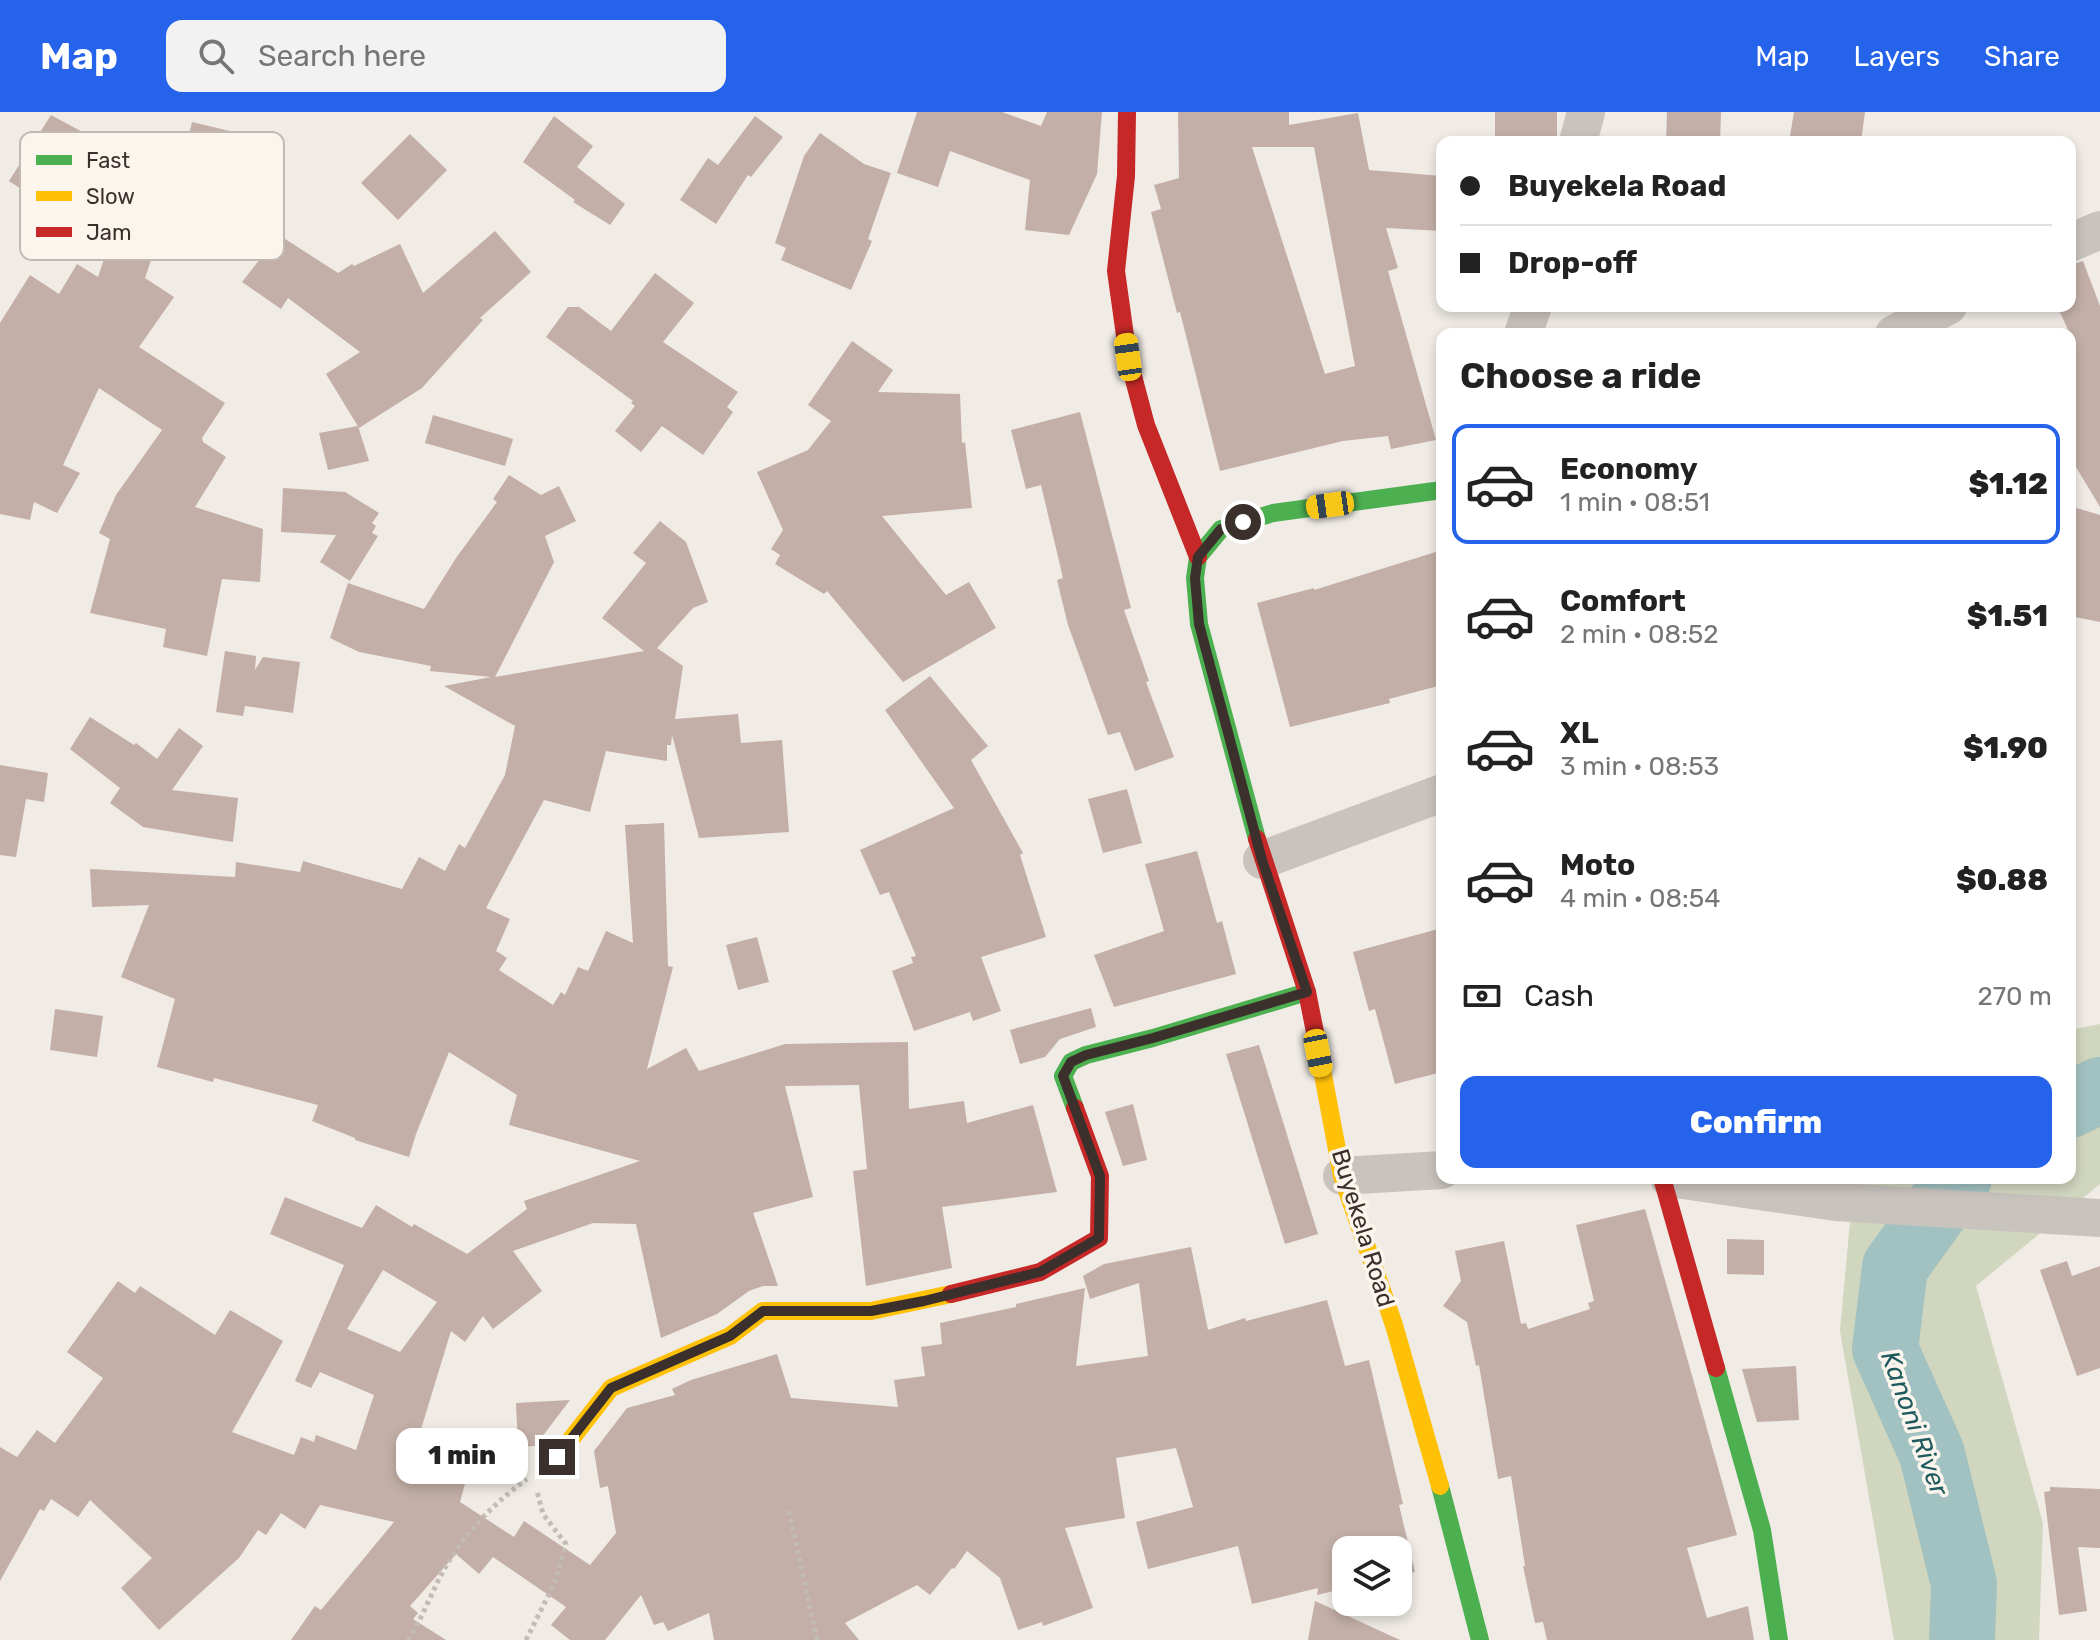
<!DOCTYPE html>
<meta charset="utf-8">
<style>
body{margin:0;font-family:Rubik,sans-serif;background:#f2f2f2;color:#222;height:100vh;display:flex;flex-direction:column;font-size:30px;white-space:nowrap}
*{box-sizing:border-box;margin:0}
p{font-size:26px;color:#767676}
.icon{flex:none;width:44px;height:44px;fill:none;stroke:currentColor;stroke-width:2;stroke-linecap:round;stroke-linejoin:round}
.map{position:relative;flex:1;overflow:hidden}
.panel{position:absolute;left:1436px;top:216px;width:640px;height:856px;display:flex;flex-direction:column;background:#fff;border-radius:16px;box-shadow:0 4px 12px #0003}
.panel>*{flex:none}
.top-card{position:absolute;left:1436px;top:24px;width:640px;height:176px;border-radius:16px;box-shadow:0 4px 12px #0003;display:grid;align-content:center;height:176px;padding:0 24px;background:#fff}
.controls{position:absolute;left:1332px;top:1424px;display:grid;gap:16px}
.controls a{display:grid;place-items:center;width:80px;height:80px;border-radius:16px;background:#fff;box-shadow:0 4px 12px #0003;font-size:40px}
.end{position:absolute;width:36px;height:36px;margin:-18px;border:10px solid #3b302b;background:#fff;box-shadow:0 0 0 4px #fff}
.from{border-radius:50%}
.bubble{position:absolute;height:56px;border-radius:16px;background:#fff;box-shadow:0 4px 12px #0003;font-size:26px;font-weight:800;line-height:56px;text-align:center}
.car{position:absolute;width:24px;height:48px;margin:-24px -12px;border-radius:10px;box-shadow:0 0 6px 2px #0007;background:linear-gradient(#f5c518 24%,#345 0 40%,#f5c518 0 76%,#345 0 86%,#f5c518 0)}
.top-card b{display:flex;align-items:center;gap:28px;height:76px;font-size:30px}
.top-card b+b{border-top:2px solid #e0e0e0}
.top-card i{width:20px;height:20px;background:#222}
ul{padding:0;list-style:none}
li{display:flex;align-items:center;gap:24px;height:120px;margin:0 16px 12px;padding:0 8px;border:4px solid transparent;border-radius:16px}
li div{flex:1}
li b{display:block;font-size:30px}
li em{font-style:normal;font-weight:800}
li.on{border-color:#2563eb}
li>.icon{width:72px;height:72px;stroke-width:1.5}
h2{padding:0 24px;font-size:36px;line-height:96px}
.pay{display:flex;align-items:center;gap:20px;height:88px;padding:0 24px;font-size:30px}
.pay p{margin-inline-start:auto}
.button{display:flex;gap:16px;margin-top:auto;padding:16px 24px}
.button a{flex:1;height:92px;border-radius:16px;background:#2563eb;color:#fff;font-size:32px;font-weight:800;line-height:92px;text-align:center}
header{display:flex;align-items:center;gap:48px;box-sizing:border-box;height:112px;padding:0 40px;background:#2563eb;color:#fff}
header strong{font-size:38px}
nav{display:flex;gap:44px;margin-inline-start:auto;font-size:28px}
.search{width:560px;height:72px;background:#f2f2f2;display:flex;align-items:center;gap:20px;box-sizing:border-box;padding:0 28px;border-radius:16px;color:#767676;font-size:30px}
.map>svg:first-child{display:block}
.green{fill:#d1d6bf}
.lines{fill:none;stroke-linecap:round;stroke-linejoin:round}
.river{stroke:#a1c2c1;stroke-width:66}
.building{fill:#c3afa7;fill-rule:evenodd}
.path{stroke:#c2bbb6;stroke-width:5;stroke-dasharray:4 4;stroke-linecap:butt}
.street{stroke:#c9c3be;stroke-width:38}
.fast{stroke:#4caf50;stroke-width:18}
.slow{stroke:#ffc107;stroke-width:18}
.jam{stroke:#c62828;stroke-width:18}
.route{stroke:#3b302b;stroke-width:10}
.labels{text-anchor:middle;stroke-width:7;stroke-linejoin:round;paint-order:stroke}
.street-label{font-size:24px;fill:#3b302b;stroke:#fbf5ee}
.water-label{font-size:26px;font-style:italic;fill:#1f5a5e;stroke:#fbf5ee}
.key{fill:#fbf5ee;stroke:#c1bab4;stroke-width:2}
.key-label{font-size:22px;fill:#3b302b}
</style>
<header>
<strong>Map</strong>
<div class="search"><svg class="icon" aria-label="search" viewBox="0 0 24 24"><circle cx="10" cy="10" r="6"/><path d="M15 15l6 6"/></svg>Search here</div>
<nav><a>Map</a><a>Layers</a><a>Share</a></nav>
</header>
<div class="map">
<svg width="2100" height="1528" viewBox="0 0 2100 1528">
<rect width="100%" height="100%" fill="#f0ebe5"/>
<path class="green" d="M 2100,912 L 2100,1072 L 1976,1174 L 2043,1411 L 2039,1528 L 1894,1528 L 1840,1219 L 1854,1066 L 2070,1066 L 2070,918 Z"/>
<g class="lines">
<g class="river">
<path d="M 2070,993 L 2100,978"/>
<path d="M 1959,1066 L 1895,1155 L 1885,1237 L 1932,1342 L 1964,1472 L 1962,1528"/>
</g>
</g>
<g class="building">
<path d="M 917,0 L 1002,0 L 1041,14 L 1047,0 L 1102,0 L 1097,62 L 1069,123 L 1025,118 L 1030,68 L 950,39 L 938,75 L 897,61 Z"/>
<path d="M 1178,0 L 1289,0 L 1289,13 L 1358,1 L 1369,58 L 1442,64 L 1442,119 L 1386,116 L 1398,156 L 1388,159 L 1436,328 L 1391,337 L 1388,324 L 1343,329 L 1220,359 L 1180,200 L 1177,201 L 1151,100 L 1161,97 L 1154,73 L 1179,66 ZM 1252,35 L 1314,35 L 1355,254 L 1325,262 Z"/>
<rect x="1495" y="0" width="62" height="30"/>
<path d="M 1667,0 L 1721,0 L 1720,30 L 1666,30 Z"/>
<path d="M 1794,0 L 1865,0 L 1861,30 L 1789,30 Z"/>
<path d="M 51,3 L 177,71 L 192,10 L 268,28 L 251,102 L 219,92 L 206,112 L 173,91 L 177,72 L 145,166 L 174,185 L 139,235 L 225,291 L 202,326 L 203,330 L 226,345 L 195,395 L 263,417 L 260,470 L 222,467 L 207,544 L 163,535 L 166,517 L 90,501 L 110,427 L 99,421 L 116,383 L 162,318 L 99,276 L 63,353 L 80,361 L 57,401 L 34,390 L 30,408 L 0,402 L 0,211 L 30,163 L 59,182 L 77,152 L 98,165 L 128,75 L 70,49 L 43,91 L 9,69 Z"/>
<path d="M 554,4 L 593,34 L 577,55 L 625,92 L 610,113 L 573,90 L 575,88 L 523,50 Z"/>
<path d="M 755,4 L 783,25 L 751,65 L 748,63 L 716,112 L 680,88 L 708,46 L 718,53 Z"/>
<path d="M 820,21 L 864,52 L 891,61 L 868,127 L 872,129 L 851,178 L 781,148 L 786,136 L 775,131 L 804,44 Z"/>
<path d="M 410,22 L 447,58 L 398,108 L 361,71 Z"/>
<path d="M 495,119 L 531,160 L 480,206 L 483,208 L 422,276 L 359,316 L 326,262 L 360,240 L 288,186 L 281,197 L 242,170 L 279,123 L 338,161 L 352,152 L 354,154 L 400,132 L 423,181 Z"/>
<path d="M 2083,149 L 2100,194 L 2100,395 L 2070,345 L 2070,222 L 2057,194 L 2070,194 L 2070,153 Z"/>
<path d="M 655,161 L 694,191 L 663,230 L 738,280 L 727,295 L 733,300 L 703,343 L 662,314 L 641,340 L 615,319 L 635,294 L 631,291 L 633,289 L 546,225 L 568,195 L 579,195 L 611,219 Z"/>
<path d="M 852,229 L 893,258 L 878,280 L 960,282 L 962,331 L 965,330 L 972,396 L 882,404 L 946,483 L 969,470 L 996,516 L 903,570 L 827,479 L 824,482 L 775,452 L 780,443 L 771,437 L 783,418 L 757,360 L 808,338 L 831,309 L 808,293 Z"/>
<path d="M 1080,300 L 1131,496 L 1124,498 L 1149,569 L 1146,570 L 1174,645 L 1135,659 L 1120,620 L 1108,623 L 1068,513 L 1057,468 L 1063,466 L 1041,373 L 1026,377 L 1011,318 Z"/>
<path d="M 433,303 L 513,327 L 505,354 L 425,331 Z"/>
<path d="M 358,314 L 369,349 L 328,358 L 319,321 Z"/>
<path d="M 509,363 L 541,383 L 559,374 L 576,409 L 545,424 L 554,450 L 495,565 L 644,539 L 602,506 L 646,451 L 633,441 L 660,409 L 686,430 L 708,490 L 693,496 L 657,536 L 683,554 L 675,607 L 738,602 L 741,631 L 782,628 L 789,720 L 699,726 L 672,623 L 671,633 L 667,633 L 667,649 L 606,639 L 590,700 L 544,688 L 486,796 L 510,807 L 496,839 L 507,846 L 499,858 L 553,893 L 561,880 L 565,883 L 578,855 L 588,859 L 606,819 L 633,831 L 625,713 L 664,711 L 668,854 L 673,855 L 647,957 L 686,936 L 699,959 L 785,932 L 908,930 L 909,997 L 964,989 L 967,1011 L 1033,993 L 1057,1080 L 942,1095 L 952,1156 L 866,1174 L 853,1059 L 867,1057 L 859,973 L 785,974 L 813,1085 L 753,1101 L 778,1174 L 763,1174 L 749,1179 L 717,1202 L 661,1226 L 636,1112 L 593,1111 L 513,1139 L 542,1179 L 493,1217 L 483,1204 L 465,1230 L 451,1219 L 418,1327 L 473,1342 L 460,1390 L 514,1425 L 524,1409 L 590,1453 L 616,1421 L 608,1374 L 600,1376 L 594,1339 L 627,1296 L 675,1283 L 672,1277 L 691,1268 L 777,1242 L 791,1286 L 898,1295 L 894,1268 L 925,1264 L 921,1235 L 942,1232 L 940,1211 L 1016,1195 L 1016,1192 L 1085,1176 L 1076,1254 L 1148,1244 L 1139,1171 L 1090,1187 L 1083,1164 L 1104,1152 L 1191,1135 L 1208,1218 L 1245,1206 L 1246,1209 L 1327,1188 L 1345,1254 L 1369,1248 L 1403,1392 L 1399,1393 L 1415,1460 L 1398,1464 L 1398,1438 L 1346,1438 L 1346,1476 L 1317,1483 L 1318,1476 L 1252,1492 L 1238,1434 L 1148,1457 L 1136,1410 L 1193,1395 L 1176,1336 L 1116,1346 L 1125,1406 L 1065,1416 L 1093,1496 L 1043,1514 L 1042,1510 L 1018,1518 L 1000,1466 L 967,1439 L 954,1457 L 952,1456 L 930,1483 L 917,1473 L 845,1511 L 859,1528 L 714,1528 L 709,1501 L 668,1519 L 663,1510 L 654,1513 L 641,1483 L 605,1528 L 570,1528 L 551,1513 L 566,1495 L 493,1445 L 479,1462 L 456,1442 L 410,1494 L 418,1501 L 413,1507 L 446,1528 L 291,1528 L 315,1494 L 321,1498 L 394,1410 L 320,1393 L 305,1417 L 281,1401 L 266,1423 L 258,1418 L 239,1446 L 159,1518 L 121,1476 L 152,1446 L 90,1388 L 78,1405 L 51,1387 L 44,1399 L 40,1397 L 0,1469 L 0,1335 L 17,1345 L 37,1318 L 55,1331 L 103,1266 L 67,1240 L 118,1169 L 135,1181 L 140,1174 L 215,1223 L 230,1198 L 283,1229 L 232,1320 L 294,1343 L 301,1325 L 314,1330 L 316,1323 L 356,1338 L 374,1283 L 320,1260 L 311,1276 L 295,1269 L 344,1153 L 270,1122 L 285,1085 L 362,1116 L 376,1093 L 412,1115 L 414,1112 L 467,1142 L 527,1097 L 524,1089 L 640,1049 L 509,1013 L 517,983 L 449,940 L 416,1022 L 409,1045 L 355,1028 L 355,1026 L 312,1009 L 318,993 L 214,966 L 213,970 L 157,955 L 175,887 L 121,865 L 149,793 L 92,795 L 90,757 L 235,765 L 236,750 L 300,760 L 303,749 L 402,777 L 419,745 L 445,759 L 459,732 L 465,736 L 505,663 L 515,614 L 444,574 L 491,565 L 430,559 L 431,554 L 359,540 L 330,526 L 348,471 L 424,497 L 456,446 L 497,390 L 493,387 ZM 383,1158 L 437,1190 L 400,1240 L 347,1217 Z"/>
<path d="M 283,376 L 345,380 L 379,401 L 372,411 L 376,414 L 372,421 L 378,424 L 350,469 L 320,450 L 336,423 L 281,420 Z"/>
<path d="M 2070,394 L 2100,403 L 2100,510 L 2070,504 Z"/>
<path d="M 1442,438 L 1442,573 L 1389,587 L 1390,591 L 1290,615 L 1257,491 L 1314,476 L 1314,478 Z"/>
<path d="M 225,539 L 256,544 L 255,558 L 263,545 L 300,550 L 293,601 L 245,594 L 243,604 L 216,600 Z"/>
<path d="M 930,564 L 988,634 L 971,648 L 1023,741 L 1020,743 L 1046,825 L 981,845 L 1001,899 L 973,909 L 970,900 L 914,919 L 892,859 L 913,851 L 911,845 L 916,844 L 889,780 L 880,783 L 860,738 L 954,696 L 885,598 Z"/>
<path d="M 90,605 L 134,633 L 136,631 L 157,647 L 179,616 L 203,634 L 172,678 L 238,686 L 233,730 L 143,715 L 110,691 L 120,676 L 70,637 Z"/>
<path d="M 0,653 L 48,661 L 44,690 L 26,687 L 16,745 L 0,743 Z"/>
<path d="M 1127,677 L 1142,731 L 1103,741 L 1088,687 Z"/>
<path d="M 1197,739 L 1217,811 L 1222,809 L 1236,862 L 1114,895 L 1094,843 L 1164,819 L 1145,752 Z"/>
<path d="M 1442,816 L 1442,960 L 1395,972 L 1375,897 L 1369,899 L 1353,840 Z"/>
<path d="M 757,825 L 769,870 L 738,878 L 726,833 Z"/>
<path d="M 1091,896 L 1096,915 L 1060,927 L 1045,945 L 1020,952 L 1010,918 Z"/>
<path d="M 55,897 L 103,904 L 97,945 L 50,938 Z"/>
<path d="M 1259,933 L 1318,1122 L 1285,1132 L 1226,942 Z"/>
<path d="M 1133,992 L 1147,1048 L 1123,1054 L 1105,1000 Z"/>
<path d="M 1645,1097 L 1737,1423 L 1687,1436 L 1707,1506 L 1748,1494 L 1754,1528 L 1547,1528 L 1543,1510 L 1535,1511 L 1523,1454 L 1525,1454 L 1511,1364 L 1498,1367 L 1479,1253 L 1476,1254 L 1467,1210 L 1443,1194 L 1461,1169 L 1455,1139 L 1504,1129 L 1521,1212 L 1526,1211 L 1528,1217 L 1590,1197 L 1588,1191 L 1594,1189 L 1576,1113 Z"/>
<path d="M 1727,1127 L 1764,1128 L 1764,1163 L 1727,1162 Z"/>
<path d="M 2067,1149 L 2072,1164 L 2100,1154 L 2100,1256 L 2077,1264 L 2040,1158 Z"/>
<path d="M 1796,1254 L 1799,1308 L 1757,1310 L 1742,1257 Z"/>
<path d="M 570,1288 L 535,1334 L 518,1335 L 516,1291 Z"/>
<path d="M 2050,1375 L 2100,1377 L 2100,1436 L 2078,1435 L 2087,1499 L 2059,1503 L 2044,1380 L 2050,1379 Z"/>
<path d="M 1315,1489 L 1400,1528 L 1308,1528 Z"/>
</g>
<g class="lines">
<g class="path">
<path d="M 789,1399 L 817,1528"/>
<path d="M 408,1528 C 425,1502 435,1470 452,1444 C 472,1414 498,1388 527,1367"/>
<path d="M 526,1528 L 555,1470 L 566,1432 L 543,1402 L 537,1379"/>
</g>
<g class="street">
<path d="M 1578,30 L 1586,0"/>
<path d="M 2070,131 L 2100,118"/>
<path d="M 1523,222 L 1533,194"/>
<path d="M 1894,222 L 1948,194"/>
<path d="M 1262,748 L 1442,681"/>
<path d="M 1342,1064 L 1442,1058"/>
<path d="M 1669,1066 L 1836,1090 L 2100,1106"/>
</g>
<g class="fast">
<path d="M 1257,727 L 1199,512 L 1195,466 L 1198,445 L 1221,417 L 1273,401 L 1442,378"/>
<path d="M 1075,996 L 1063,964 L 1071,950 L 1086,943 L 1153,926 L 1307,880"/>
<path d="M 1716,1256 L 1762,1418 L 1779,1528"/>
<path d="M 1440,1374 L 1480,1528"/>
</g>
<g class="slow">
<path d="M 1315,920 L 1342,1064 L 1394,1213 L 1440,1374"/>
<path d="M 557,1345 L 611,1276 L 730,1224 L 763,1199 L 871,1199 L 951,1182"/>
</g>
<g class="jam">
<path d="M 1127,0 L 1126,64 L 1116,159 L 1128,245 L 1146,313 L 1198,445"/>
<path d="M 1257,727 L 1307,880 L 1315,920"/>
<path d="M 1662,1066 L 1716,1256"/>
<path d="M 951,1182 L 1040,1160 L 1099,1126 L 1100,1064 L 1075,996"/>
</g>
</g>
<g class="lines">
<path class="route" d="M 557,1345 L 611,1276 L 730,1224 L 763,1199 L 871,1199 L 924,1189 L 1040,1160 L 1099,1126 L 1100,1064 L 1063,964 L 1071,950 L 1086,943 L 1153,926 L 1307,880 L 1262,748 L 1199,512 L 1195,466 L 1198,445 L 1221,417 L 1243,410"/>
</g>
<g class="labels">
<g class="street-label">
<text transform="translate(1363 1116) rotate(73)" y="8">Buyekela Road</text>
</g>
<g class="water-label">
<text transform="translate(1915 1311) rotate(70)" y="9">Kanoni River</text>
</g>
</g>
<rect x="20" y="20" width="264" height="128" rx="12" class="key"/>
<rect x="36" y="43" width="36" height="10" fill="#4caf50"/>
<rect x="36" y="79" width="36" height="10" fill="#ffc107"/>
<rect x="36" y="115" width="36" height="10" fill="#c62828"/>
<g class="key-label">
<text x="86" y="56">Fast</text>
<text x="86" y="92">Slow</text>
<text x="86" y="128">Jam</text>
</g>
</svg>
<div class="controls">
<a><svg class="icon" aria-label="layers" viewBox="0 0 24 24"><path d="M12 4l9 5-9 5-9-5zM3 14l9 5 9-5"/></svg></a>
</div>
<i class="end from" style="left:1243px;top:410px"></i>
<i class="end" style="left:557px;top:1345px"></i>
<div class="bubble" style="left:396px;top:1316px;width:132px">1 min</div>
<i class="car" style="left:1128px;top:245px;rotate:352deg"></i>
<i class="car" style="left:1330px;top:393px;rotate:262deg"></i>
<i class="car" style="left:1318px;top:941px;rotate:169deg"></i>
<div class="top-card">
<b><i class="from"></i>Buyekela Road</b>
<b><i></i>Drop-off</b>
</div>
<section class="panel">
<h2>Choose a ride</h2>
<ul>
<li class="on"><svg class="icon" aria-label="car" viewBox="0 0 24 24"><path d="M5 17H2v-5l4-1 3-4h7l3 4 3 1v5h-3M9 17h6M6 11h13"/><circle cx="7" cy="17" r="2"/><circle cx="17" cy="17" r="2"/></svg><div><b>Economy</b><p>1 min · 08:51</p></div><em>$1.12</em></li>
<li><svg class="icon" aria-label="car" viewBox="0 0 24 24"><path d="M5 17H2v-5l4-1 3-4h7l3 4 3 1v5h-3M9 17h6M6 11h13"/><circle cx="7" cy="17" r="2"/><circle cx="17" cy="17" r="2"/></svg><div><b>Comfort</b><p>2 min · 08:52</p></div><em>$1.51</em></li>
<li><svg class="icon" aria-label="car" viewBox="0 0 24 24"><path d="M5 17H2v-5l4-1 3-4h7l3 4 3 1v5h-3M9 17h6M6 11h13"/><circle cx="7" cy="17" r="2"/><circle cx="17" cy="17" r="2"/></svg><div><b>XL</b><p>3 min · 08:53</p></div><em>$1.90</em></li>
<li><svg class="icon" aria-label="car" viewBox="0 0 24 24"><path d="M5 17H2v-5l4-1 3-4h7l3 4 3 1v5h-3M9 17h6M6 11h13"/><circle cx="7" cy="17" r="2"/><circle cx="17" cy="17" r="2"/></svg><div><b>Moto</b><p>4 min · 08:54</p></div><em>$0.88</em></li>
</ul>
<div class="pay"><svg class="icon" aria-label="cash" viewBox="0 0 24 24"><path d="M3 7h18v10H3z"/><circle cx="12" cy="12" r="2"/></svg>Cash<p>270 m</p></div>
<div class="button"><a>Confirm</a></div>
</section>
</div>
